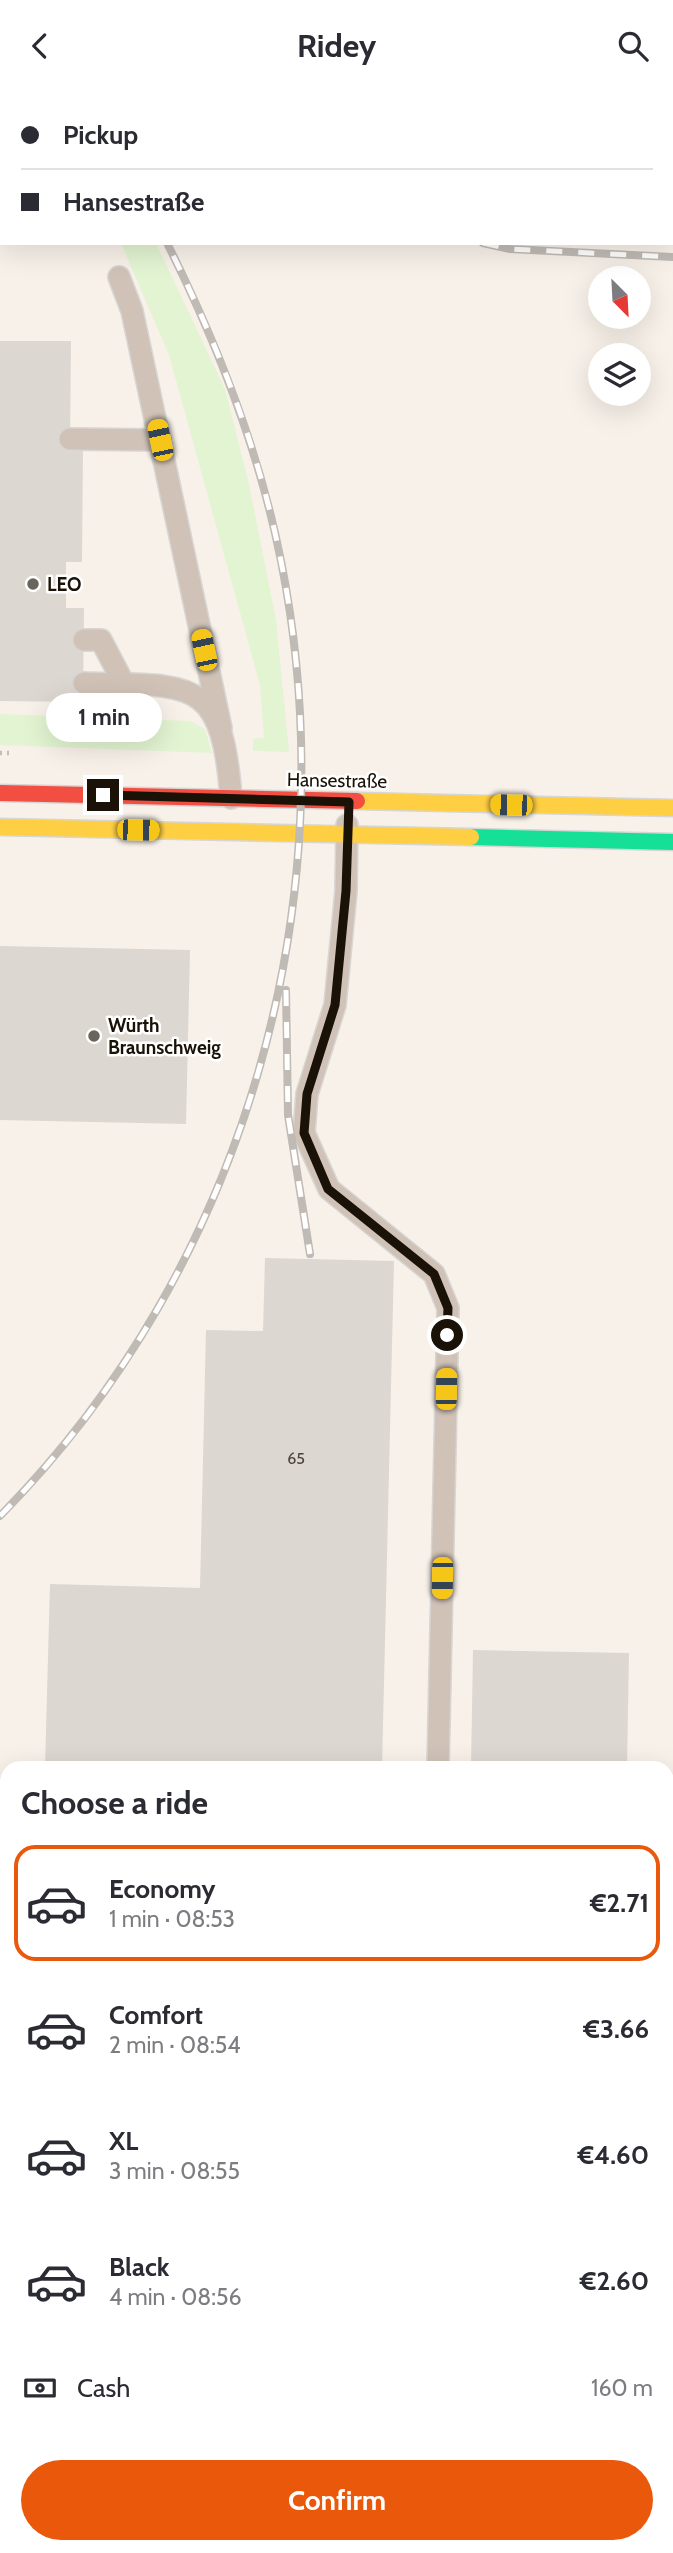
<!DOCTYPE html>
<meta charset="utf-8">
<style>
body{margin:0;font-family:Cabin,sans-serif;background:#f7f7f7;color:#2b2b33;height:100vh;display:flex;flex-direction:column;font-size:26px;white-space:nowrap}
*{box-sizing:border-box;margin:0}
p{font-size:23px;color:#7c7c81}
.icon{flex:none;width:38px;height:38px;fill:none;stroke:currentColor;stroke-width:2;stroke-linecap:round;stroke-linejoin:round}
.map{position:relative;flex:1;overflow:hidden}
.details{position:absolute;left:0px;top:1670px;width:674px;height:793px;display:flex;flex-direction:column;background:#fff;border-radius:21px 21px 0 0;box-shadow:0 7px 28px #0002}
.details>*{flex:none}
.banner{position:absolute;left:0px;top:0px;width:674px;height:154px;box-shadow:0 7px 28px #0002;display:grid;align-content:center;height:154px;padding:0 21px;background:#fff}
.needle{width:46px;rotate:156deg}
.fabs{position:absolute;left:588px;top:175px;display:grid;gap:14px}
.fabs a{display:grid;place-items:center;width:63px;height:63px;border-radius:50%;background:#fff;box-shadow:0 7px 28px #0002;font-size:35px}
.end{position:absolute;width:32px;height:32px;margin:-16px;border:9px solid #1b1207;background:#fff;box-shadow:0 0 0 4px #fff}
.from{border-radius:50%}
.bubble{position:absolute;height:49px;border-radius:24px;background:#fff;box-shadow:0 7px 28px #0002;font-size:23px;font-weight:800;line-height:49px;text-align:center}
.car{position:absolute;width:21px;height:42px;margin:-21px -10px;border-radius:9px;box-shadow:0 0 5px 2px #0007;background:linear-gradient(#f5c518 24%,#345 0 40%,#f5c518 0 76%,#345 0 86%,#f5c518 0)}
.banner b{display:flex;align-items:center;gap:24px;height:66px;font-size:26px}
.banner b+b{border-top:2px solid #e1e1e2}
.banner i{width:18px;height:18px;background:#2b2b33}
ul{padding:0;list-style:none}
li{display:flex;align-items:center;gap:21px;height:116px;margin:0 14px 10px;padding:0 7px;border:4px solid transparent;border-radius:21px}
li div{flex:1}
li b{display:block;font-size:26px}
li em{font-style:normal;font-weight:800}
li.current{border-color:#ea580c}
li>.icon{width:63px;height:63px;stroke-width:1.5}
h2{padding:0 21px;font-size:32px;line-height:84px}
.pay{display:flex;align-items:center;gap:18px;height:77px;padding:0 21px;font-size:26px}
.pay p{margin-inline-start:auto}
.action{display:flex;gap:14px;margin-top:auto;padding:14px 21px}
.action a{flex:1;height:80px;border-radius:42px;background:#ea580c;color:#fff;font-size:28px;font-weight:800;line-height:80px;text-align:center}
header{display:flex;justify-content:space-between;align-items:center;height:91px;padding:0 21px;background:#fff;font-size:32px;font-weight:800}
.map>svg:first-child{display:block}
.built{fill:#f8f1e9;fill-rule:evenodd}
.green{fill:#e2f4d2}
.building{fill:#dcd7d1}
.lines{fill:none;stroke-linecap:round;stroke-linejoin:round}
.lane-casing{stroke:#d7d6d4;stroke-width:24}
.fast-casing{stroke:#d7d6d4;stroke-width:19}
.slow-casing{stroke:#d7d6d4;stroke-width:19}
.jam-casing{stroke:#d7d6d4;stroke-width:19}
.path{stroke:#c5bcb5;stroke-width:4.5;stroke-dasharray:2 5;stroke-linecap:butt}
.lane{stroke:#d0c2b7;stroke-width:21}
.fast{stroke:#16e098;stroke-width:16}
.slow{stroke:#ffcf43;stroke-width:16}
.jam{stroke:#f24e42;stroke-width:16}
.rail-casing{stroke:#c0bab4;stroke-width:8}
.rail{stroke:#fff;stroke-width:5;stroke-dasharray:16;stroke-linecap:butt}
.route{stroke:#1b1207;stroke-width:9}
.poi-dot{fill:#69645c;stroke:#fff;stroke-width:2.5}
.labels{text-anchor:middle;stroke-width:5;stroke-linejoin:round;paint-order:stroke}
.number-label{font-size:16px;fill:#4b433a}
.poi-label{font-size:19px;font-weight:bold;fill:#1b1207;stroke:#fff;text-anchor:start}
.street-label{font-size:19px;fill:#1b1207;stroke:#fff}
</style>
<header><svg class="icon" aria-label="back" viewBox="0 0 24 24"><path d="M15 5l-7 7 7 7"/></svg>Ridey<svg class="icon" aria-label="search" viewBox="0 0 24 24"><circle cx="10" cy="10" r="6"/><path d="M15 15l6 6"/></svg></header>
<div class="map">
<svg width="673" height="2462" viewBox="0 0 673 2462">
<rect width="100%" height="100%" fill="#fbfbfb"/>
<path class="built" d="M 0,0 L 673,0 L 673,2462 L 0,2462 ZM 2,2 L 672,2 L 672,152 L 2,152 ZM 600,187 L 639,187 L 639,226 L 600,226 ZM 600,264 L 639,264 L 639,303 L 600,303 ZM 7,1676 L 667,1676 L 667,2455 L 7,2455 Z"/>
<g class="green">
<path d="M 121,152 L 156,152 L 225,298 L 249,393 L 276,529 L 289,661 L 253,660 L 253,648 L 264,647 L 260,594 L 169,264 Z"/>
<path d="M 0,623 L 190,630 L 205,638 L 212,662 L 0,654 Z"/>
</g>
<g class="building">
<path d="M 0,250 L 71,250 L 70,357 L 83,357 L 82,471 L 66,471 L 66,517 L 84,517 L 83,611 L 0,610 Z"/>
<path d="M 0,855 L 190,859 L 186,1033 L 0,1029 Z"/>
<path d="M 265,1167 L 394,1170 L 382,1676 L 45,1676 L 50,1493 L 200,1497 L 206,1239 L 263,1240 Z"/>
<path d="M 473,1559 L 629,1562 L 627,1676 L 471,1676 Z"/>
<rect x="0" y="2025" width="7" height="416"/>
<path d="M 673,2291 L 673,2462 L 378,2462 L 377,2455 L 667,2455 L 667,2292 Z"/>
</g>
<g class="lines">
<g class="lane-casing">
<g id="lane">
<path d="M 119,186 L 132,220 L 221,637"/>
<path d="M 70,348 L 160,349"/>
<path d="M 84,549 L 101,549 L 124,593"/>
<path d="M 84,592 C 191,595 222,584 231,707"/>
<path d="M 347,734 L 346,800 L 335,914 L 307,1003 L 304,1042 L 329,1098 L 434,1183 L 448,1217 L 438,1676"/>
<path d="M 0,1719 L 7,1721"/>
<path d="M 0,1969 L 7,1969"/>
<path d="M 667,2256 L 673,2255"/>
<path d="M 249,2455 L 249,2462"/>
<path d="M 341,2455 L 342,2462"/>
</g>
</g>
<g class="fast-casing">
<path id="fast" d="M 471,746 L 673,751"/>
</g>
<g class="slow-casing">
<g id="slow">
<path d="M 357,710 L 673,717"/>
<path d="M 0,736 L 471,746"/>
</g>
</g>
<g class="jam-casing">
<path id="jam" d="M 0,702 L 357,710"/>
</g>
<path class="path" d="M 0,662 L 14,662"/>
<use href="#lane" class="lane"/>
<use href="#fast" class="fast"/>
<use href="#slow" class="slow"/>
<use href="#jam" class="jam"/>
<g class="rail-casing">
<g id="rail">
<path d="M 71,0 L 72,2"/>
<path d="M 146,0 L 148,2"/>
<path d="M 195,0 L 199,2"/>
<path d="M 672,115 L 673,115"/>
<path d="M 672,139 L 673,139"/>
<path d="M 483,152 L 510,158 L 673,166"/>
<path d="M 286,899 L 288,1024 L 310,1163"/>
<path d="M 0,1425 C 245,1177 349,811 281,470 C 259,358 218,254 167,152"/>
<path d="M 0,1760 L 7,1762"/>
<path d="M 667,1819 L 673,1819"/>
</g>
</g>
<use href="#rail" class="rail"/>
</g>
<g class="lines">
<path class="route" d="M 103,704 L 349,711 L 346,800 L 335,914 L 307,1003 L 304,1042 L 328,1098 L 434,1183 L 448,1217 L 447,1244"/>
</g>
<g class="poi-dot">
<circle cx="33" cy="493" r="7"/>
<circle cx="94" cy="945" r="7"/>
</g>
<g class="labels">
<g class="number-label">
<text x="296" y="1373">65</text>
</g>
<g class="poi-label">
<text x="47" y="500">LEO</text>
<text x="108" y="941">Würth<tspan x="108" dy="22">Braunschweig</tspan></text>
</g>
<g class="street-label">
<text transform="translate(337 689) rotate(1)" y="7">Hansestraße</text>
</g>
</g>
</svg>
<div class="fabs">
<a><svg class="needle" viewBox="-14 -14 28 28"><path d="M0-13l5 13h-10z" fill="#e53935"/><path d="M0 13l5-13h-10z" fill="#7c7c81"/></svg></a>
<a><svg class="icon" aria-label="layers" viewBox="0 0 24 24"><path d="M12 4l9 5-9 5-9-5zM3 14l9 5 9-5"/></svg></a>
</div>
<i class="end from" style="left:447px;top:1244px"></i>
<i class="end" style="left:103px;top:704px"></i>
<div class="bubble" style="left:46px;top:602px;width:116px">1 min</div>
<i class="car" style="left:160px;top:349px;rotate:348deg"></i>
<i class="car" style="left:204px;top:559px;rotate:348deg"></i>
<i class="car" style="left:511px;top:714px;rotate:271deg"></i>
<i class="car" style="left:138px;top:739px;rotate:91deg"></i>
<i class="car" style="left:446px;top:1298px;rotate:1deg"></i>
<i class="car" style="left:442px;top:1487px;rotate:181deg"></i>
<div class="banner">
<b><i class="from"></i>Pickup</b>
<b><i></i>Hansestraße</b>
</div>
<section class="details">
<h2>Choose a ride</h2>
<ul>
<li class="current"><svg class="icon" aria-label="car" viewBox="0 0 24 24"><path d="M5 17H2v-5l4-1 3-4h7l3 4 3 1v5h-3M9 17h6M6 11h13"/><circle cx="7" cy="17" r="2"/><circle cx="17" cy="17" r="2"/></svg><div><b>Economy</b><p>1 min · 08:53</p></div><em>€2.71</em></li>
<li><svg class="icon" aria-label="car" viewBox="0 0 24 24"><path d="M5 17H2v-5l4-1 3-4h7l3 4 3 1v5h-3M9 17h6M6 11h13"/><circle cx="7" cy="17" r="2"/><circle cx="17" cy="17" r="2"/></svg><div><b>Comfort</b><p>2 min · 08:54</p></div><em>€3.66</em></li>
<li><svg class="icon" aria-label="car" viewBox="0 0 24 24"><path d="M5 17H2v-5l4-1 3-4h7l3 4 3 1v5h-3M9 17h6M6 11h13"/><circle cx="7" cy="17" r="2"/><circle cx="17" cy="17" r="2"/></svg><div><b>XL</b><p>3 min · 08:55</p></div><em>€4.60</em></li>
<li><svg class="icon" aria-label="car" viewBox="0 0 24 24"><path d="M5 17H2v-5l4-1 3-4h7l3 4 3 1v5h-3M9 17h6M6 11h13"/><circle cx="7" cy="17" r="2"/><circle cx="17" cy="17" r="2"/></svg><div><b>Black</b><p>4 min · 08:56</p></div><em>€2.60</em></li>
</ul>
<div class="pay"><svg class="icon" aria-label="cash" viewBox="0 0 24 24"><path d="M3 7h18v10H3z"/><circle cx="12" cy="12" r="2"/></svg>Cash<p>160 m</p></div>
<div class="action"><a>Confirm</a></div>
</section>
</div>
